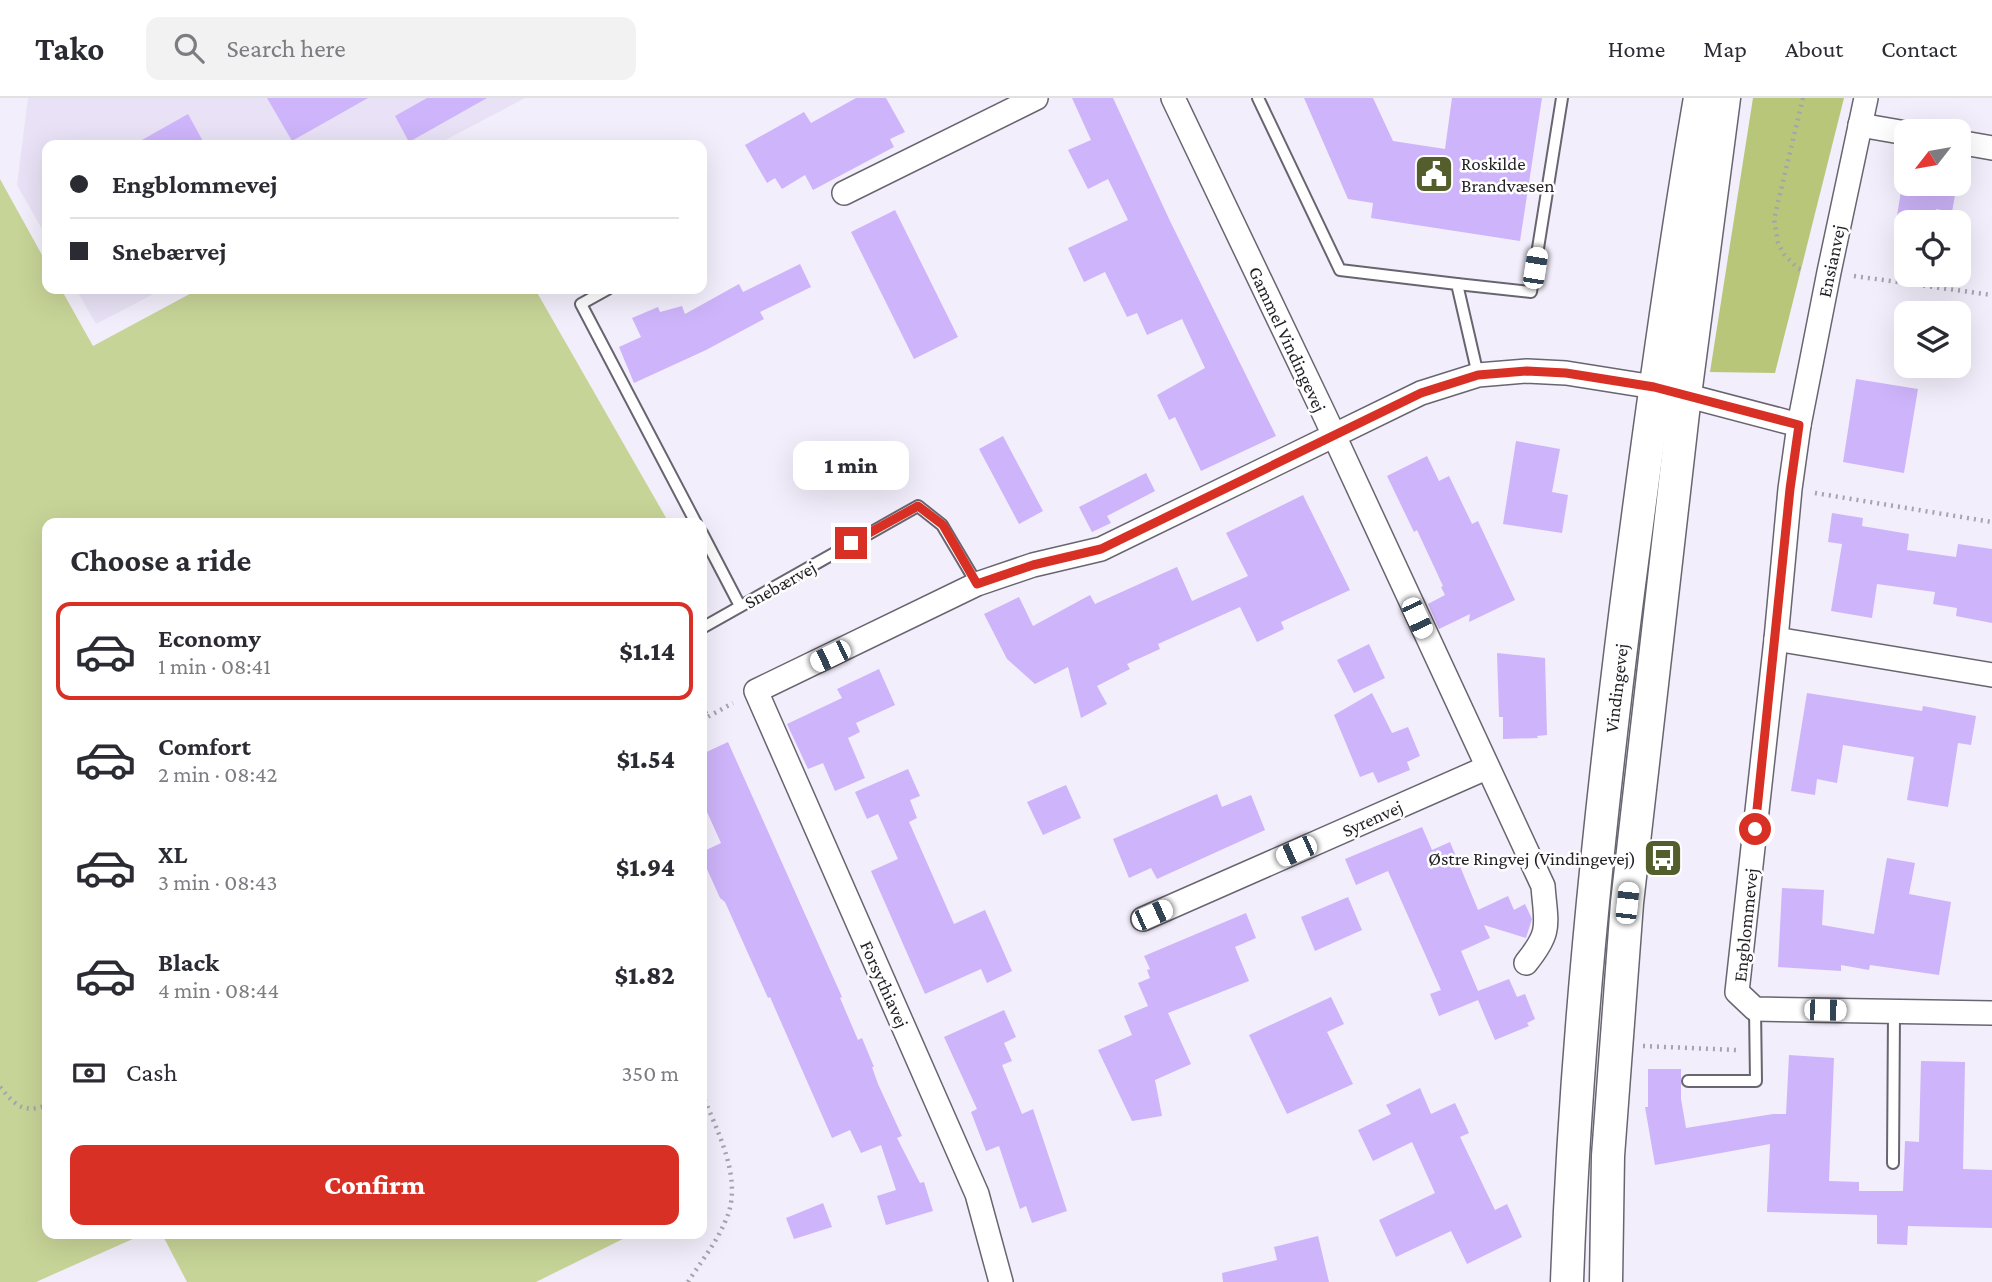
<!DOCTYPE html>
<meta charset="utf-8">
<style>
body{margin:0;font-family:"Crimson Pro",serif;background:#f2f2f3;color:#2b2b33;height:100vh;display:flex;flex-direction:column;font-size:26px;white-space:nowrap}
*{box-sizing:border-box;margin:0}
p{font-size:23px;color:#7c7c81}
.icon{flex:none;width:38px;height:38px;fill:none;stroke:currentColor;stroke-width:2;stroke-linecap:round;stroke-linejoin:round}
.map{position:relative;flex:1;overflow:hidden}
.side{position:absolute;left:42px;top:420px;width:665px;height:721px;display:flex;flex-direction:column;background:#fff;border-radius:14px;box-shadow:0 7px 28px #0002}
.side>*{flex:none}
.banner{position:absolute;left:42px;top:42px;width:665px;height:154px;border-radius:14px;box-shadow:0 7px 28px #0002;display:grid;align-content:center;height:154px;padding:0 28px;background:#fff}
.needle{width:46px;rotate:239deg}
.fabs{position:absolute;left:1894px;top:21px;display:grid;gap:14px}
.fabs a{display:grid;place-items:center;width:77px;height:77px;border-radius:14px;background:#fff;box-shadow:0 7px 28px #0002;font-size:35px}
.end{position:absolute;width:32px;height:32px;margin:-16px;border:9px solid #d93025;background:#fff;box-shadow:0 0 0 4px #fff}
.from{border-radius:50%}
.bubble{position:absolute;height:49px;border-radius:14px;background:#fff;box-shadow:0 7px 28px #0002;font-size:23px;font-weight:800;line-height:49px;text-align:center}
.car{position:absolute;width:21px;height:42px;margin:-21px -10px;border-radius:9px;box-shadow:0 0 5px 2px #0007;background:linear-gradient(#fff 24%,#345 0 40%,#fff 0 76%,#345 0 86%,#fff 0)}
.banner b{display:flex;align-items:center;gap:24px;height:66px;font-size:26px}
.banner b+b{border-top:2px solid #e1e1e2}
.banner i{width:18px;height:18px;background:#2b2b33}
ul{padding:0;list-style:none}
li{display:flex;align-items:center;gap:21px;height:98px;margin:0 14px 10px;padding:0 14px;border:4px solid transparent;border-radius:14px}
li div{flex:1}
li b{display:block;font-size:26px}
li em{font-style:normal;font-weight:800}
li.active{border-color:#d93025}
li>.icon{width:63px;height:63px;stroke-width:1.5}
h2{padding:0 28px;font-size:32px;line-height:84px}
.pay{display:flex;align-items:center;gap:18px;height:77px;padding:0 28px;font-size:26px}
.pay p{margin-inline-start:auto}
.cta{display:flex;gap:14px;margin-top:auto;padding:14px 28px}
.cta a{flex:1;height:80px;border-radius:14px;background:#d93025;color:#fff;font-size:28px;font-weight:800;line-height:80px;text-align:center}
header{display:flex;align-items:center;gap:42px;box-sizing:border-box;height:98px;padding:0 35px;background:#fff;border-bottom:2px solid #e1e1e2}
header strong{font-size:33px}
nav{display:flex;gap:38px;margin-inline-start:auto;font-size:24px}
.search{width:490px;height:63px;background:#f2f2f3;display:flex;align-items:center;gap:18px;box-sizing:border-box;padding:0 24px;border-radius:14px;color:#7c7c81;font-size:26px}
.map>svg:first-child{display:block}
.built{fill:#e9e2f6}
.green{fill:#c7d497}
.forest{fill:#b7c679}
.building{fill:#ceb4fa}
.lines{fill:none;stroke-linecap:round;stroke-linejoin:round}
.service-casing{stroke:#696570;stroke-width:14}
.minor-casing{stroke:#696570;stroke-width:26}
.secondary-casing{stroke:#696570;stroke-width:35}
.path{stroke:#a7a3ad;stroke-width:4.5;stroke-dasharray:2 5;stroke-linecap:butt}
.service{stroke:#fff;stroke-width:10}
.minor{stroke:#fff;stroke-width:23}
.secondary{stroke:#fff;stroke-width:32}
.route{stroke:#d93025;stroke-width:9}
.labels{text-anchor:middle;stroke-width:5;stroke-linejoin:round;paint-order:stroke}
.poi-label{font-size:19px;fill:#211f23;stroke:#fefefe;text-anchor:start}
.street-label{font-size:19px;fill:#211f23;stroke:#fefefe}
</style>
<header>
<strong>Tako</strong>
<div class="search"><svg class="icon" aria-label="search" viewBox="0 0 24 24"><circle cx="10" cy="10" r="6"/><path d="M15 15l6 6"/></svg>Search here</div>
<nav><a>Home</a><a>Map</a><a>About</a><a>Contact</a></nav>
</header>
<div class="map">
<svg width="1992" height="1184" viewBox="0 0 1992 1184">
<rect width="100%" height="100%" fill="#f2eefb"/>
<g class="built">
<path d="M 28,0 L 525,0 L 436,47 L 47,47 L 47,140 L 17,87 Z"/>
<path d="M 76,191 L 163,191 L 96,226 Z"/>
</g>
<g class="green">
<path d="M 0,81 L 47,166 L 47,191 L 61,191 L 93,248 L 199,191 L 535,191 L 669,425 L 47,425 L 47,1136 L 144,1136 L 36,1184 L 0,1184 Z"/>
<path d="M 162,1136 L 633,1136 L 536,1184 L 187,1184 Z"/>
</g>
<path class="forest" d="M 1753,0 L 1844,0 L 1775,275 L 1710,274 Z"/>
<g class="building">
<path d="M 267,0 L 368,0 L 292,43 Z"/>
<path d="M 427,0 L 487,0 L 409,44 L 395,18 Z"/>
<path d="M 856,0 L 886,0 L 905,34 L 890,41 L 894,49 L 813,92 L 805,77 L 782,91 L 775,80 L 767,85 L 745,47 L 804,14 L 811,25 Z"/>
<path d="M 1072,0 L 1113,0 L 1170,123 L 1276,338 L 1201,373 L 1175,319 L 1169,322 L 1157,297 L 1205,270 L 1182,221 L 1147,237 L 1137,215 L 1127,219 L 1105,174 L 1084,184 L 1068,150 L 1128,122 L 1108,81 L 1088,91 L 1068,52 L 1091,42 Z"/>
<path d="M 1304,0 L 1373,0 L 1393,43 L 1445,51 L 1452,0 L 1542,0 L 1520,143 L 1371,120 L 1373,105 L 1348,101 Z"/>
<path d="M 188,16 L 205,47 L 133,47 Z"/>
<path d="M 1921,86 L 1957,86 L 1952,114 L 1936,111 L 1934,124 L 1896,124 L 1902,87 L 1920,90 Z"/>
<path d="M 895,112 L 958,239 L 914,261 L 851,134 Z"/>
<path d="M 800,166 L 811,189 L 760,214 L 764,221 L 706,252 L 634,285 L 619,249 L 641,239 L 632,220 L 658,209 L 660,214 L 682,208 L 685,216 L 739,186 L 743,194 Z"/>
<path d="M 1856,281 L 1918,291 L 1904,375 L 1843,364 Z"/>
<path d="M 1003,338 L 1043,413 L 1019,426 L 979,351 Z"/>
<path d="M 1516,343 L 1560,351 L 1552,394 L 1568,397 L 1562,435 L 1503,426 Z"/>
<path d="M 1427,358 L 1439,383 L 1449,378 L 1472,426 L 1478,423 L 1515,502 L 1469,524 L 1470,516 L 1439,531 L 1428,506 L 1445,497 L 1441,489 L 1443,488 L 1417,432 L 1414,434 L 1387,378 Z"/>
<path d="M 1146,375 L 1155,393 L 1107,418 L 1111,425 L 1092,434 L 1079,409 Z"/>
<path d="M 1303,397 L 1350,492 L 1281,524 L 1284,531 L 1257,544 L 1240,509 L 1158,546 L 1160,551 L 1127,566 L 1130,571 L 1097,588 L 1107,606 L 1081,620 L 1068,569 L 1035,586 L 1007,561 L 984,516 L 1019,499 L 1033,528 L 1090,497 L 1095,506 L 1177,469 L 1192,503 L 1248,478 L 1226,435 Z"/>
<path d="M 1832,415 L 1863,420 L 1862,428 L 1909,436 L 1907,452 L 1956,459 L 1958,446 L 1992,451 L 1992,525 L 1956,518 L 1957,510 L 1933,506 L 1935,494 L 1877,486 L 1872,520 L 1831,513 L 1842,446 L 1828,444 Z"/>
<path d="M 1369,546 L 1385,580 L 1354,595 L 1337,562 Z"/>
<path d="M 1497,555 L 1545,560 L 1547,637 L 1537,638 L 1538,640 L 1503,641 L 1503,619 L 1499,619 Z"/>
<path d="M 879,571 L 895,607 L 856,625 L 860,634 L 848,640 L 865,680 L 835,693 L 823,665 L 808,671 L 787,626 L 842,600 L 837,591 Z"/>
<path d="M 1372,595 L 1392,635 L 1408,629 L 1420,658 L 1407,664 L 1410,672 L 1378,685 L 1373,674 L 1360,679 L 1334,617 Z"/>
<path d="M 1807,595 L 1922,613 L 1923,608 L 1976,618 L 1971,647 L 1958,645 L 1948,709 L 1907,702 L 1914,659 L 1843,647 L 1837,685 L 1817,681 L 1815,697 L 1791,693 Z"/>
<path d="M 728,644 L 842,899 L 840,900 L 858,942 L 862,940 L 874,969 L 872,969 L 878,986 L 902,1038 L 897,1040 L 920,1085 L 924,1084 L 933,1113 L 886,1127 L 877,1098 L 896,1092 L 881,1047 L 861,1055 L 850,1032 L 832,1040 L 770,899 L 768,900 L 725,804 L 720,800 L 702,760 L 702,754 L 721,745 L 702,703 L 702,656 Z"/>
<path d="M 908,671 L 920,698 L 910,702 L 917,720 L 909,724 L 954,826 L 985,812 L 1012,873 L 987,885 L 981,871 L 925,896 L 871,773 L 898,761 L 878,716 L 867,721 L 855,694 Z"/>
<path d="M 1066,687 L 1081,720 L 1043,737 L 1027,704 Z"/>
<path d="M 1217,696 L 1222,709 L 1251,697 L 1265,732 L 1157,781 L 1151,770 L 1129,780 L 1113,741 Z"/>
<path d="M 1422,729 L 1432,752 L 1450,744 L 1478,812 L 1508,798 L 1514,812 L 1525,806 L 1532,821 L 1526,840 L 1484,827 L 1490,840 L 1461,853 L 1478,893 L 1509,881 L 1517,899 L 1525,896 L 1535,921 L 1527,925 L 1529,928 L 1495,942 L 1478,902 L 1439,918 L 1430,896 L 1441,892 L 1388,773 L 1356,787 L 1345,761 Z"/>
<path d="M 1887,760 L 1915,765 L 1909,796 L 1951,804 L 1939,877 L 1870,867 L 1869,872 L 1841,867 L 1841,873 L 1778,869 L 1782,790 L 1824,792 L 1822,827 L 1874,836 Z"/>
<path d="M 1348,799 L 1362,832 L 1315,853 L 1301,819 Z"/>
<path d="M 1246,815 L 1256,840 L 1235,849 L 1249,883 L 1168,915 L 1191,966 L 1155,982 L 1162,1018 L 1132,1023 L 1098,952 L 1132,937 L 1124,918 L 1148,908 L 1138,885 L 1150,880 L 1147,872 L 1150,871 L 1144,858 Z"/>
<path d="M 1331,899 L 1344,926 L 1327,934 L 1353,986 L 1287,1016 L 1249,937 Z"/>
<path d="M 1004,912 L 1016,939 L 1004,945 L 1012,963 L 1002,967 L 1022,1016 L 1033,1011 L 1067,1113 L 1032,1125 L 1026,1108 L 1020,1111 L 999,1048 L 986,1053 L 971,1014 L 977,1011 L 944,939 Z"/>
<path d="M 1789,957 L 1834,960 L 1829,1083 L 1859,1084 L 1859,1093 L 1903,1093 L 1905,1043 L 1919,1044 L 1921,963 L 1965,964 L 1963,1071 L 1992,1072 L 1992,1130 L 1908,1128 L 1907,1147 L 1877,1146 L 1877,1117 L 1767,1114 L 1770,1046 L 1655,1067 L 1645,1009 L 1648,1009 L 1648,971 L 1681,971 L 1681,1001 L 1686,1030 L 1773,1016 L 1786,1016 Z"/>
<path d="M 1420,990 L 1431,1016 L 1455,1005 L 1469,1035 L 1460,1039 L 1495,1112 L 1507,1106 L 1522,1139 L 1467,1166 L 1451,1133 L 1396,1159 L 1379,1122 L 1435,1095 L 1412,1044 L 1373,1063 L 1358,1032 L 1391,1016 L 1386,1007 Z"/>
<path d="M 823,1105 L 832,1129 L 794,1141 L 786,1120 Z"/>
<path d="M 1318,1138 L 1329,1184 L 1223,1184 L 1222,1175 L 1277,1162 L 1274,1149 Z"/>
</g>
<g class="lines">
<g class="service-casing">
<g id="service">
<path d="M 1258,0 L 1340,172 L 1457,186 L 1478,277"/>
<path d="M 1457,186 L 1531,194 L 1562,0"/>
<path d="M 608,191 L 581,206 L 696,425"/>
<path d="M 702,435 L 740,508"/>
<path d="M 702,530 L 918,408 L 942,427 L 977,486"/>
<path d="M 1688,983 L 1756,983 L 1755,911"/>
<path d="M 1893,1065 L 1894,914"/>
</g>
</g>
<g class="minor-casing">
<g id="minor">
<path d="M 1173,0 L 1325,318 L 1543,788 C 1546,827 1552,833 1526,865"/>
<path d="M 1866,0 L 1829,174 L 1799,327 L 1790,391 L 1776,541 L 1737,894 L 1755,911 L 1992,915"/>
<path d="M 1860,27 L 1906,35"/>
<path d="M 1958,44 L 1992,50"/>
<path d="M 844,95 L 1036,0"/>
<path d="M 1776,541 L 1992,577"/>
<path d="M 1143,821 L 1486,670"/>
<path d="M 1001,1184 L 977,1096 L 756,593 L 977,486 L 1033,467 L 1101,451 L 1421,295 L 1478,277 L 1527,273 L 1566,275 L 1654,289 L 1799,327"/>
</g>
</g>
<g class="secondary-casing">
<g id="secondary">
<path d="M 1567,1184 C 1575,958 1598,734 1626,510 C 1648,339 1671,169 1700,0"/>
<path d="M 1606,1184 L 1608,1058 L 1627,805 L 1685,297 L 1724,0"/>
</g>
</g>
<g class="path">
<path d="M 1803,0 L 1774,121 L 1778,145 L 1784,156 L 1797,170 L 1804,173"/>
<path d="M 1854,178 L 1992,197"/>
<path d="M 1815,395 L 1992,424"/>
<path d="M 702,608 L 708,619"/>
<path d="M 702,622 L 733,605"/>
<path d="M 1643,948 L 1736,952"/>
<path d="M 0,989 C 15,1007 23,1016 47,1007"/>
<path d="M 688,1184 C 700,1165 716,1145 725,1124 C 745,1082 717,1034 702,995"/>
</g>
<use href="#service" class="service"/>
<use href="#minor" class="minor"/>
<use href="#secondary" class="secondary"/>
</g>
<g class="lines">
<path class="route" d="M 851,445 L 918,408 L 943,427 L 977,486 L 1033,467 L 1101,451 L 1421,295 L 1478,277 L 1527,273 L 1566,275 L 1654,289 L 1799,327 L 1790,391 L 1755,731"/>
</g>
<defs>
<g id="civic-square" transform="scale(2.0125)"><rect x="-9" y="-9" width="18" height="18" rx="4" fill="#545d2c" stroke="#fefefe"/><path d="M-.6-6.5H3V-4.5H.6V-3L4-1V1h2V6H-6V1h2V-1L-.6-3ZM-1.2 2.5V6h2.4V2.5Z" fill="#fff"/></g>
<g id="bus-square" transform="scale(2.0125)"><rect x="-9" y="-9" width="18" height="18" rx="4" fill="#545d2c" stroke="#fefefe"/><path d="M-5-6H5V4H4V6H2V4H-2V6H-4V4H-5ZM-3.5-4V0h7V-4ZM-3.5 1.2v1.5H-2V1.2ZM2 1.2v1.5H3.5V1.2Z" fill="#fff"/></g>
</defs>
<g fill-rule="evenodd">
<use href="#civic-square" x="1434" y="76"/>
<use href="#bus-square" x="1663" y="760"/>
</g>
<g class="labels">
<g class="poi-label">
<text x="1461" y="72">Roskilde<tspan x="1461" dy="22">Brandvæsen</tspan></text>
<text x="1636" y="767" text-anchor="end">Østre Ringvej (Vindingevej)</text>
</g>
<g class="street-label">
<text transform="translate(1831 163) rotate(-78)" y="7">Ensianvej</text>
<text transform="translate(1288 241) rotate(65)" y="7">Gammel Vindingevej</text>
<text transform="translate(780 486) rotate(-29)" y="7">Snebærvej</text>
<text transform="translate(1616 590) rotate(-83)" y="7">Vindingevej</text>
<text transform="translate(1372 720) rotate(-24)" y="7">Syrenvej</text>
<text transform="translate(1745 827) rotate(-84)" y="7">Engblommevej</text>
<text transform="translate(885 886) rotate(66)" y="7">Forsythiavej</text>
</g>
</g>
</svg>
<div class="fabs">
<a><svg class="needle" viewBox="-14 -14 28 28"><path d="M0-13l5 13h-10z" fill="#e53935"/><path d="M0 13l5-13h-10z" fill="#7c7c81"/></svg></a>
<a><svg class="icon" aria-label="locate" viewBox="0 0 24 24"><circle cx="12" cy="12" r="6"/><path d="M12 2v4M12 18v4M2 12h4M18 12h4"/></svg></a>
<a><svg class="icon" aria-label="layers" viewBox="0 0 24 24"><path d="M12 4l9 5-9 5-9-5zM3 14l9 5 9-5"/></svg></a>
</div>
<i class="end from" style="left:1755px;top:731px"></i>
<i class="end" style="left:851px;top:445px"></i>
<div class="bubble" style="left:793px;top:343px;width:116px">1 min</div>
<i class="car" style="left:1535px;top:170px;rotate:9deg"></i>
<i class="car" style="left:1417px;top:520px;rotate:155deg"></i>
<i class="car" style="left:830px;top:558px;rotate:244deg"></i>
<i class="car" style="left:1296px;top:753px;rotate:246deg"></i>
<i class="car" style="left:1627px;top:805px;rotate:6deg"></i>
<i class="car" style="left:1152px;top:817px;rotate:66deg"></i>
<i class="car" style="left:1825px;top:912px;rotate:91deg"></i>
<div class="banner">
<b><i class="from"></i>Engblommevej</b>
<b><i></i>Snebærvej</b>
</div>
<section class="side">
<h2>Choose a ride</h2>
<ul>
<li class="active"><svg class="icon" aria-label="car" viewBox="0 0 24 24"><path d="M5 17H2v-5l4-1 3-4h7l3 4 3 1v5h-3M9 17h6M6 11h13"/><circle cx="7" cy="17" r="2"/><circle cx="17" cy="17" r="2"/></svg><div><b>Economy</b><p>1 min · 08:41</p></div><em>$1.14</em></li>
<li><svg class="icon" aria-label="car" viewBox="0 0 24 24"><path d="M5 17H2v-5l4-1 3-4h7l3 4 3 1v5h-3M9 17h6M6 11h13"/><circle cx="7" cy="17" r="2"/><circle cx="17" cy="17" r="2"/></svg><div><b>Comfort</b><p>2 min · 08:42</p></div><em>$1.54</em></li>
<li><svg class="icon" aria-label="car" viewBox="0 0 24 24"><path d="M5 17H2v-5l4-1 3-4h7l3 4 3 1v5h-3M9 17h6M6 11h13"/><circle cx="7" cy="17" r="2"/><circle cx="17" cy="17" r="2"/></svg><div><b>XL</b><p>3 min · 08:43</p></div><em>$1.94</em></li>
<li><svg class="icon" aria-label="car" viewBox="0 0 24 24"><path d="M5 17H2v-5l4-1 3-4h7l3 4 3 1v5h-3M9 17h6M6 11h13"/><circle cx="7" cy="17" r="2"/><circle cx="17" cy="17" r="2"/></svg><div><b>Black</b><p>4 min · 08:44</p></div><em>$1.82</em></li>
</ul>
<div class="pay"><svg class="icon" aria-label="cash" viewBox="0 0 24 24"><path d="M3 7h18v10H3z"/><circle cx="12" cy="12" r="2"/></svg>Cash<p>350 m</p></div>
<div class="cta"><a>Confirm</a></div>
</section>
</div>
